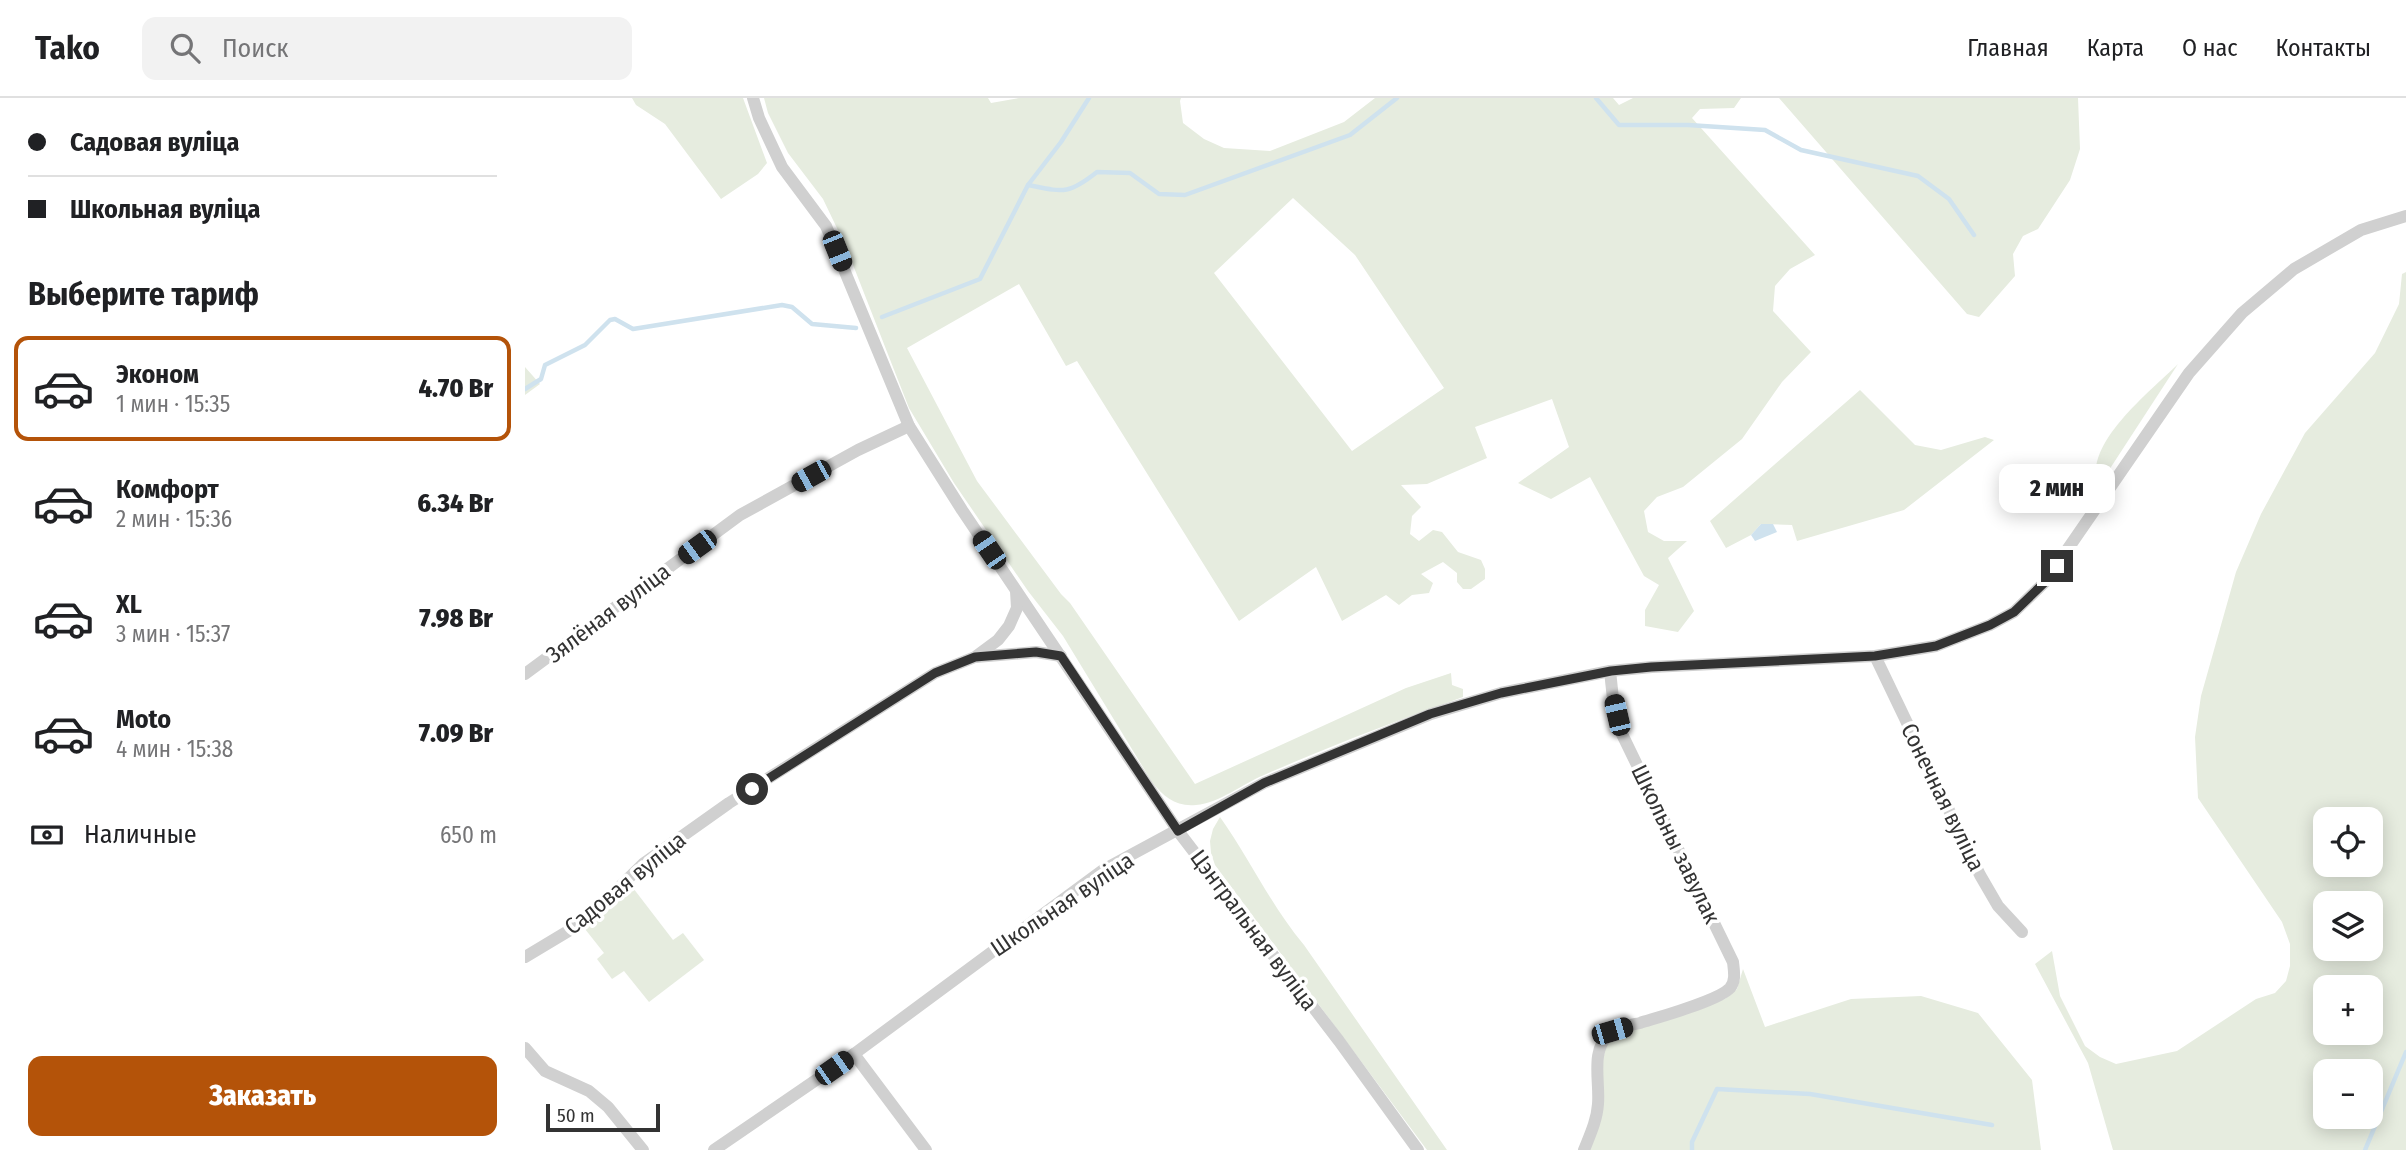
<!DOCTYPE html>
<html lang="ru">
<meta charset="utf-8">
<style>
body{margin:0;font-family:"Fira Sans Condensed",sans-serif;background:#f2f2f2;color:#202124;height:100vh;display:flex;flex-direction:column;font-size:26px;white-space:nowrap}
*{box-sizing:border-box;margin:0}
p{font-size:23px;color:#757577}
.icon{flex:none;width:38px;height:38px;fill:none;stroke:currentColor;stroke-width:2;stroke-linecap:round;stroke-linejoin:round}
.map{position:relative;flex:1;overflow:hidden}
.drawer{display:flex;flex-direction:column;background:#fff;width:525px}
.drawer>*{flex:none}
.banner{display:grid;align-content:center;height:154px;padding:0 28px;background:#fff}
.controls{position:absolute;left:1788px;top:709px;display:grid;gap:14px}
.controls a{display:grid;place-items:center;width:70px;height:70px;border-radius:14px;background:#fff;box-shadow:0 4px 18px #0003;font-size:35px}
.scale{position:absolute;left:21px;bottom:18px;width:114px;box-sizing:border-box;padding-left:7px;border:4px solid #333;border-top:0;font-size:19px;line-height:24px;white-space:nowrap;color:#333;-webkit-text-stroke:5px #fff;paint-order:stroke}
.end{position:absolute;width:32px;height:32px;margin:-16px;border:9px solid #333;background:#fff;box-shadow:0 0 0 4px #fff}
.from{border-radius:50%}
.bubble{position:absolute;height:49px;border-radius:14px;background:#fff;box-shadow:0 4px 18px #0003;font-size:23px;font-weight:800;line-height:49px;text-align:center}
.car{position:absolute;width:21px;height:42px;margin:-21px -10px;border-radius:9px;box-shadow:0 0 5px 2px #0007;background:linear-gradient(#222 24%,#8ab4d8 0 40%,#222 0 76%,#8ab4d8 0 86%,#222 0)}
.banner b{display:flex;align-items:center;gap:24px;height:66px;font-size:26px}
.banner b+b{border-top:2px solid #e0e0e0}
.banner i{width:18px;height:18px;background:#202124}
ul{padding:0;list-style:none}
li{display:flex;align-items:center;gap:21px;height:105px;margin:0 14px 10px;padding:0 14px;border:4px solid transparent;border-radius:14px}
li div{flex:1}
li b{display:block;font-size:26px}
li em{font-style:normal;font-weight:800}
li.active{border-color:#b45309}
li>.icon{width:63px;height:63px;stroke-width:1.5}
h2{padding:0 28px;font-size:32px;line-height:84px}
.pay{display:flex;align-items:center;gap:18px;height:77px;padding:0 28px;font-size:26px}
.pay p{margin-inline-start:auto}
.cta{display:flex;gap:14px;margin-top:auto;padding:14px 28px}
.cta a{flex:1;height:80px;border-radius:14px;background:#b45309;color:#fff;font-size:28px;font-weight:800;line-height:80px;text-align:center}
header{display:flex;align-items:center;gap:42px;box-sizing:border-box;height:98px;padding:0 35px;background:#fff;border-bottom:2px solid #e0e0e0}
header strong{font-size:33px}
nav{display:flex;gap:38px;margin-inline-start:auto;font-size:24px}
.search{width:490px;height:63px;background:#f2f2f2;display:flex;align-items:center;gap:18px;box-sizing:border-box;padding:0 24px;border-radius:14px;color:#757577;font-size:26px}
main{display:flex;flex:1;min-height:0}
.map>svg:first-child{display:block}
.green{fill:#e6ecdf;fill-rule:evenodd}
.water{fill:#cfe2ee}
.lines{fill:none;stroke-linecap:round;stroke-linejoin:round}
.stream{stroke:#cfe2ee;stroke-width:4.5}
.minor{stroke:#d0d0d0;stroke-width:12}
.route{stroke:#333;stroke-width:9}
.labels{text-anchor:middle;stroke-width:7;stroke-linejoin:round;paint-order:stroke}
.street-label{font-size:23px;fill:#333;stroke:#fff}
</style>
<header>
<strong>Tako</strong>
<div class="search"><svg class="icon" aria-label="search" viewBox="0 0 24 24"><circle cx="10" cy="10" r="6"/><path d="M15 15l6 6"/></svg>Поиск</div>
<nav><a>Главная</a><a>Карта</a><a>О нас</a><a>Контакты</a></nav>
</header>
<main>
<section class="drawer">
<div class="banner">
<b><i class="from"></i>Садовая вуліца</b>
<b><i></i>Школьная вуліца</b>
</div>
<h2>Выберите тариф</h2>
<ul>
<li class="active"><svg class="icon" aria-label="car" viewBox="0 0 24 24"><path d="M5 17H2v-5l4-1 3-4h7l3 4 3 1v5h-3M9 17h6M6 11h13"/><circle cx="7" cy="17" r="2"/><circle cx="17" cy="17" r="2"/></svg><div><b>Эконом</b><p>1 мин · 15:35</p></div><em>4.70 Br</em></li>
<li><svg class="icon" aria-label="car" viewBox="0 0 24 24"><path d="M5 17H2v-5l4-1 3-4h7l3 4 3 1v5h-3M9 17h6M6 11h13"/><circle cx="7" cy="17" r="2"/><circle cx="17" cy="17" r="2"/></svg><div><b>Комфорт</b><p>2 мин · 15:36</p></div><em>6.34 Br</em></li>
<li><svg class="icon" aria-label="car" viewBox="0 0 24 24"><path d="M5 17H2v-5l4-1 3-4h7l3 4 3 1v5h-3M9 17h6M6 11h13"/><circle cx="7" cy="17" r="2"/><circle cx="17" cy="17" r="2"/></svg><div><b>XL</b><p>3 мин · 15:37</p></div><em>7.98 Br</em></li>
<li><svg class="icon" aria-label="car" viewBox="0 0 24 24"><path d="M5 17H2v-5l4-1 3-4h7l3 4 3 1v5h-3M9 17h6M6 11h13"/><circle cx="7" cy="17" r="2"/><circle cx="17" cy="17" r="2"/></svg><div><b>Moto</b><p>4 мин · 15:38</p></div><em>7.09 Br</em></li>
</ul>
<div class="pay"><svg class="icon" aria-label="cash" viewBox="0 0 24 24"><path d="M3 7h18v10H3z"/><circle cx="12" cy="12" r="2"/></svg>Наличные<p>650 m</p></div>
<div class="cta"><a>Заказать</a></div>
</section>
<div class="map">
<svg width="1881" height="1052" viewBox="0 0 1881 1052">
<rect width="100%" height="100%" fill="#fff"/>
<g class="green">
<path d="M 107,0 L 218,0 L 242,65 L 233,76 L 196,101 L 140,26 L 111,7 Z"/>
<path d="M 239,0 L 463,0 L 466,5 L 494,0 L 656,0 L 655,3 L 658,25 L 679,41 L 699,50 L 745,53 L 819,24 L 850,0 L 1088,0 L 1094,7 L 1108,0 L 1216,0 L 1209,10 L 1175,11 L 1167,20 L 1290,157 L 1265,171 L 1250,188 L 1248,213 L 1286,254 L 1257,284 L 1217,341 L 1158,389 L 1132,399 L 1119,413 L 1123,434 L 1139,443 L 1162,443 L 1143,460 L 1169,513 L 1153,534 L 1120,528 L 1120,512 L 1134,487 L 1119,478 L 1065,379 L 1026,401 L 993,385 L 1044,349 L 1027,301 L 950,329 L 962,360 L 902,386 L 876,387 L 896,409 L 887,418 L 885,436 L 894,443 L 908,432 L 917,434 L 933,454 L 956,462 L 960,471 L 960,481 L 946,491 L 938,491 L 932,484 L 932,475 L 918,464 L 896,476 L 908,485 L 904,495 L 887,497 L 874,507 L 861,497 L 817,523 L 791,469 L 714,523 L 552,263 L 541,268 L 494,186 L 382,250 L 452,383 L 536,496 L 545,505 L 670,686 L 881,590 L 926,575 L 927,587 L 938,591 L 938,599 C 871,623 805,648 739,677 C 717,686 695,705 671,707 C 651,709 639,699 627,684 L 538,538 L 503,493 L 429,385 L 384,310 L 321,149 L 298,101 L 263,55 L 243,15 ZM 768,100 L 830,157 L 919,290 L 827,353 L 689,175 Z"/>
<path d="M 1254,0 L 1553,0 L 1555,51 L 1545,82 L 1513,131 L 1498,138 L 1488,156 L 1490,178 L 1454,219 L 1442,216 Z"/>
<path d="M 1881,174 L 1881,1052 L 1588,1052 L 1563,965 L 1510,866 L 1527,853 L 1535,898 L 1560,948 L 1575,959 L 1591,966 L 1652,953 L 1731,901 L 1750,895 L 1761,883 L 1765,868 L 1765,846 L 1757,824 L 1673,700 L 1670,639 L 1676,598 L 1711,474 L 1736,416 L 1780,335 L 1850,255 L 1874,206 L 1877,176 ZM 1846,721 L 1846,766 L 1801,766 L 1801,721 ZM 1846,805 L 1846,850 L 1801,850 L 1801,805 ZM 1801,889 L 1846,889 L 1846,934 L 1801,934 ZM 1801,973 L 1846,973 L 1846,1018 L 1801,1018 Z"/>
<path d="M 1653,266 L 1573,389 C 1557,346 1625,294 1653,266 Z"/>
<path d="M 0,269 L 15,286 L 0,297 Z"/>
<path d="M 1335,292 L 1390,347 L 1416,352 L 1460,339 L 1469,342 L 1379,412 L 1272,443 L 1267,427 L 1236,426 L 1226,437 L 1201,450 L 1185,423 Z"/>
<path d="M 695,719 C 725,761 746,808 779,847 L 922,1052 L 902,1052 L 690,767 L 686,755 L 685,743 L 688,731 Z"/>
<path d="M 105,786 L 148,842 L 158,835 L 179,862 L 124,904 L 99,873 L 87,881 L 72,861 L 79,855 L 60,831 Z"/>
<path d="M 1218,871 L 1240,929 L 1326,901 L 1396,898 L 1453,915 L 1507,982 L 1516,1052 L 1063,1052 L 1081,946 L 1093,936 L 1200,901 L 1212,891 Z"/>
</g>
<path class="water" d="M 1236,426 L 1248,426 L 1252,434 L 1230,443 L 1226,437 Z"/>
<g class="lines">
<g class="stream">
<path d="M 1071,0 L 1094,27 L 1163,27 L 1240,32 L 1276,52 L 1393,78 L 1424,101 L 1449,137"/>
<path d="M 503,87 C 538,94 543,97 572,74 L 605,75 L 634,96 L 660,97 L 825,37 L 872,0"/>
<path d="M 357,219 L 455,181 L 503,87 L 536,44 L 564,0"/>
<path d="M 0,291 L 16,281 L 20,267 L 60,247 L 85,222 L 90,221 L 108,231 L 257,207 L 267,209 L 287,226 L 331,230"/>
<path d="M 1167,1052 L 1167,1044 L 1192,991 L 1285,996 L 1467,1027"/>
<path d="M 1840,1052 L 1881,954"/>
</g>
<g class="minor">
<path d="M 228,0 L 234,20 L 257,69 L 301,128 L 384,328 L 437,412 L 653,733 L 814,943 L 893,1052"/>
<path d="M 1350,558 L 1455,777 L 1473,808 L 1497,834"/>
<path d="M 451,559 L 511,554 L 536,558"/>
<path d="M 0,576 L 215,417 L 333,352 L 384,328"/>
<path d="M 0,859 L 60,823 L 118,766 L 204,705 L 410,575 L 450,559 L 473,542 L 484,528 L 492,510 L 491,493"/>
<path d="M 0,950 L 20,973 L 64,993 L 83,1009 L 118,1052"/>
<path d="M 329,956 L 401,1052"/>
<path d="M 189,1052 L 329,956 L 578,772 L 739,685 L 906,616 L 976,595 L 1085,573 L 1127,569 L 1350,558 L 1411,548 L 1465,527 L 1489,514 L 1520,484 L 1664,275 L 1717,215 L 1769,171 L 1836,132 L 1881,118"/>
<path d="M 1059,1052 C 1065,1037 1072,1022 1073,1006 C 1075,983 1065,952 1085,935 C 1092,929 1106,927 1115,925 C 1134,919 1193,903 1205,890 C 1211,883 1209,873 1208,864 L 1095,632 L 1088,601 L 1085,573"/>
</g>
</g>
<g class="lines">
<path class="route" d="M 227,691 L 410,575 L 450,559 L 511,554 L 536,558 L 653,733 L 739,685 L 905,616 L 976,595 L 1086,573 L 1126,569 L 1350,558 L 1411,548 L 1465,527 L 1489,514 L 1520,484 L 1532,468"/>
</g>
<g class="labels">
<g class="street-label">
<text transform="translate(83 515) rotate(-37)" y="8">Зялёная вуліца</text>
<text transform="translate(1418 699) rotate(64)" y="8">Сонечная вуліца</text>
<text transform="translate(1151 746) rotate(64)" y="8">Школьны завулак</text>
<text transform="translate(100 785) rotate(-39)" y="8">Садовая вуліца</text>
<text transform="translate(537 806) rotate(-34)" y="8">Школьная вуліца</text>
<text transform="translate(729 832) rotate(53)" y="8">Цэнтральная вуліца</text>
</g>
</g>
</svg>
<div class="controls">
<a><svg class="icon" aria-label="locate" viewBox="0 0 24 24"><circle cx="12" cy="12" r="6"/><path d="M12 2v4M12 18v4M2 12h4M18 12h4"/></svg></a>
<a><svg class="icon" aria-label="layers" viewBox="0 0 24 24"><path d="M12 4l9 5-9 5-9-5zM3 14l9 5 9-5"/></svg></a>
<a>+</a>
<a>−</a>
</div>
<div class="scale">50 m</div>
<i class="end from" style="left:227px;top:691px"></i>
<i class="end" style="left:1532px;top:468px"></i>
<div class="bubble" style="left:1474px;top:366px;width:116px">2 мин</div>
<i class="car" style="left:312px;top:153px;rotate:158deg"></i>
<i class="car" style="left:286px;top:378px;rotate:241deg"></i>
<i class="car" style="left:172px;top:449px;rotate:234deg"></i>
<i class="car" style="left:464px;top:452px;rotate:326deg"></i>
<i class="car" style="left:1092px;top:617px;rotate:347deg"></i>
<i class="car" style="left:1087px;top:933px;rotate:74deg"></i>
<i class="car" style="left:309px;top:970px;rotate:55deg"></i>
</div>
</main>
